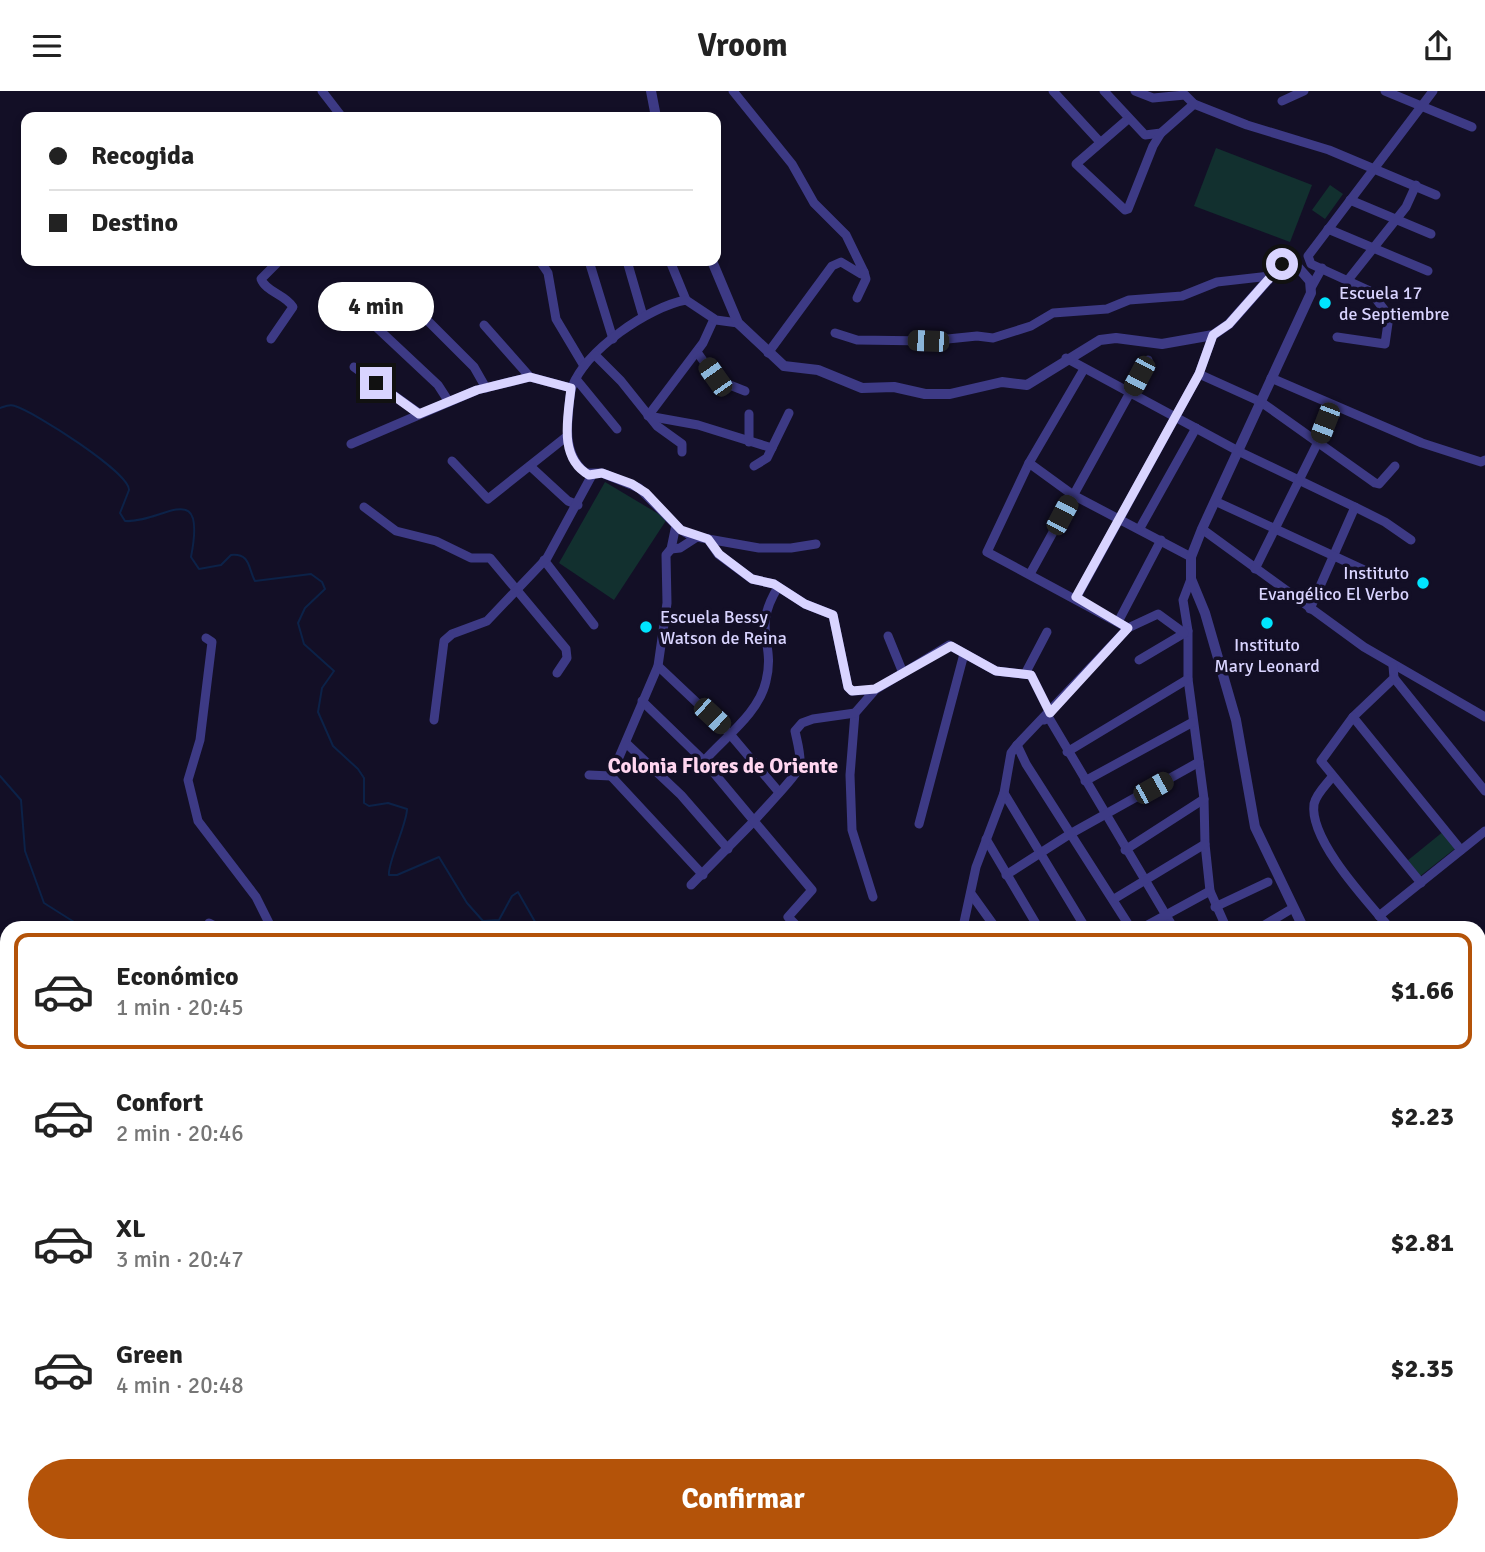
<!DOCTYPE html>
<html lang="es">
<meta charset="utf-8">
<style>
body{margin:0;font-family:Signika,sans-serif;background:#f6f6f6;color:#222;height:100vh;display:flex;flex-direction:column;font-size:26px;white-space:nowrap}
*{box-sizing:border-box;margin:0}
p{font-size:23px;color:#767676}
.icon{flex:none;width:38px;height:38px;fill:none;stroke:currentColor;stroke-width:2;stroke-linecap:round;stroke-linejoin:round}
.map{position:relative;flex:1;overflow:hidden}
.details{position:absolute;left:0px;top:830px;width:1486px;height:632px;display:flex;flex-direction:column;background:#fff;border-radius:21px 21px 0 0;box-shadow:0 4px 10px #0003}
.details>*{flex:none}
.guide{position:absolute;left:21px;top:21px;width:700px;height:154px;border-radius:14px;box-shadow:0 4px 10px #0003;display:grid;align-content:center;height:154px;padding:0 28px;background:#fff}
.end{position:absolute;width:32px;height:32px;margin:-16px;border:9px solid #d9d4ff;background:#111;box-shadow:0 0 0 4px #111}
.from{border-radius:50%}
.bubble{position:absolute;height:49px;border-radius:24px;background:#fff;box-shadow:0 4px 10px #0003;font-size:23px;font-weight:800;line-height:49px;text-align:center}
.car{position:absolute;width:21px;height:42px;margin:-21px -10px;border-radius:9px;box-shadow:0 0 5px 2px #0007;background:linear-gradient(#222 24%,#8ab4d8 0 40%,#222 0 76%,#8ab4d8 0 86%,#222 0)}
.guide b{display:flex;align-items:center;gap:24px;height:66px;font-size:26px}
.guide b+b{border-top:2px solid #e0e0e0}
.guide i{width:18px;height:18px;background:#222}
ul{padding:12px 0 0;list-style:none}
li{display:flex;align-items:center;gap:21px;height:116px;margin:0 14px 10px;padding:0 14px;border:4px solid transparent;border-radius:14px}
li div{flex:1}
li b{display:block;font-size:26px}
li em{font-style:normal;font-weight:800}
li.selected{border-color:#b45309}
li>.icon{width:63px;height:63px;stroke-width:1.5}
.primary-button{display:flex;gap:14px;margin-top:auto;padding:14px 28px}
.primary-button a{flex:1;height:80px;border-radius:42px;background:#b45309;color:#fff;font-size:28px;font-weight:800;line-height:80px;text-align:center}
header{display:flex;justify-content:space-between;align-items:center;height:91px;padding:0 28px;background:#fff;font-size:32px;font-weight:800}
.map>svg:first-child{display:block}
.green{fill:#12302f}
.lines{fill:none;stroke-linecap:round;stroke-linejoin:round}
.stream{stroke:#0c2248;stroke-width:2}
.minor{stroke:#3d3a85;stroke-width:9}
.tertiary{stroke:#3d3a85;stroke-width:10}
.route{stroke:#d9d4ff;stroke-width:9}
.poi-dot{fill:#00e5ff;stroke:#130f26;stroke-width:2.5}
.labels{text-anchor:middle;stroke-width:7;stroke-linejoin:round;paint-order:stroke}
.poi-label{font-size:18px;fill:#d9d4ff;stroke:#130f26;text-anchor:start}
.quarter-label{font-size:21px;font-weight:bold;fill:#ffd6f0;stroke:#130f26}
</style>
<header><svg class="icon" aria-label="menu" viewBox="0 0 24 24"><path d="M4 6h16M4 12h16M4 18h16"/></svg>Vroom<svg class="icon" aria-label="share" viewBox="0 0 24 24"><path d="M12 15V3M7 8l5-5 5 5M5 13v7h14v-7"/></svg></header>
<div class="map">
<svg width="1485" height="1461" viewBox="0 0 1485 1461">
<rect width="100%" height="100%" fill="#130f26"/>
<g class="green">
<path d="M 1216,57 L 1312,94 L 1290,151 L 1194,115 Z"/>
<path d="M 1330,94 L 1343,103 L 1325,128 L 1312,119 Z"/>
<path d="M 605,391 L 667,428 L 614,509 L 559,472 Z"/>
<path d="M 1444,740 L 1457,756 L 1419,786 L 1407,770 Z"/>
</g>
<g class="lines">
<g class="stream">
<path d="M 0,317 C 6,315 9,313 15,315 C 35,321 130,382 129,399 L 120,422 L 125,430 C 162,433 207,384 191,466 L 199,478 L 221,474 L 231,464 C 251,462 248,478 255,490 L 311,483 L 322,491 L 325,498 L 305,517 L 298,532 L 304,553 L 334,580 L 322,597 L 318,621 L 333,655 L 358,678 L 364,687 L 364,712 L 369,715 L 388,712 L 407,718 C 407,733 387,773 389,784 L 397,784 L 439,766 L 467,812 L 483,830 L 499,829 L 512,805 L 518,801 L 538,836"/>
<path d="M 0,685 L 21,709 L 25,760 L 44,812 L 82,836"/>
<path d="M 344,1454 L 345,1461"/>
<path d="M 1279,1454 L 1283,1461"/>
<path d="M 1294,1461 L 1296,1454"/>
<path d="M 1349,1461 L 1350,1454"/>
</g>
<g class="minor">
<path d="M 322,0 L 342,26"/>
<path d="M 733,0 L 792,73 L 814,112 L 846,144 L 864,181 L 861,183 L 841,171 L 832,175 L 768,262"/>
<path d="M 1053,0 L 1100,51"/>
<path d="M 1104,0 L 1145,44 L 1161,42 L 1194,13 L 1247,34 L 1329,59 L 1436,104"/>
<path d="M 1135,0 L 1153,7 L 1185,4 L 1194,13"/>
<path d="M 1385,0 L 1472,36"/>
<path d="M 1282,10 L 1304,0"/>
<path d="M 1128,28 L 1076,73 L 1125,119 L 1128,118 L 1153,55 L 1161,42"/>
<path d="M 1350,109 L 1431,143"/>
<path d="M 1328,138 L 1428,180"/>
<path d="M 540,170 L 548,182 L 556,228 L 584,275"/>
<path d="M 589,170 L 613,248"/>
<path d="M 627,170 L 643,225"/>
<path d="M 670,170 L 686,209"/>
<path d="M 1348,189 L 1406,116 L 1416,94"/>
<path d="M 1312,195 L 1322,177"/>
<path d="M 857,207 L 866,188 L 864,181"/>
<path d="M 422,224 L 474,276 L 486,297"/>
<path d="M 714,228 L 703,252 L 648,325 L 698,334 L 772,357"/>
<path d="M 738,232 L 716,229 L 686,209 C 648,216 586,259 572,296 C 569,306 569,318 568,328 C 566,349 569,369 586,382 L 602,382 L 639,397 L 681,439 L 691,445 L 759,457 L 791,457 L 816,453"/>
<path d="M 374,234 L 438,294 L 449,311"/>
<path d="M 484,234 L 530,286"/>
<path d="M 835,242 L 857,249 L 928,250 L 977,245 L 993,247 L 1031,235 L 1053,222 L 1107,218 L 1129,209 L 1182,205 L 1217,191 L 1270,185"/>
<path d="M 1337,246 L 1385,253 L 1389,225 L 1370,200 L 1311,173 L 1308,165 L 1433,0"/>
<path d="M 271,248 L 293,216 C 285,203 266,201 261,188 L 279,170"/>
<path d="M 697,261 L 717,289 L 745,300"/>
<path d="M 595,264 L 621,290 L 657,335 L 682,353 L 682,361"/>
<path d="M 1066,267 L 1240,361 L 1355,416 L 1310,518"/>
<path d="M 354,276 L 420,323"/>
<path d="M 1084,278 L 1029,372 L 987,461 L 1128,537"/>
<path d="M 1199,283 L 1261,311 L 1375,392 L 1379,393 L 1395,375"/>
<path d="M 1271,287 L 1422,352 L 1481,371 L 1485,369"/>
<path d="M 576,288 L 617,338"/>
<path d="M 749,351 L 749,323"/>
<path d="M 351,353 L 477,299 L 530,286 L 571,297"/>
<path d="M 452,370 L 488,408 L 566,346"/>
<path d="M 1029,372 L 1073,404 L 1191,466"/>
<path d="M 530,375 L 568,410 L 578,414"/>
<path d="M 754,375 L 767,367 L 789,322"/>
<path d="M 1217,411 L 1373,483"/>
<path d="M 364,416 L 396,440 L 436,450 L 471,467 L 490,467 L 566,558 L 567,567 L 557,582"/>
<path d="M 1355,416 L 1385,431 L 1411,449"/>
<path d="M 1140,437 L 1196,337"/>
<path d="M 1202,438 L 1364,556 L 1485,626"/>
<path d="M 708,448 L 718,463 L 752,488 L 774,493 L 805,513 L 833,524 L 848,596 L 852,600 L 875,599 L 949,554 L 996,580 L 1031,584 L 1050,622"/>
<path d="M 671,458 L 680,457 L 697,446"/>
<path d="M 544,469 L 594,534"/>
<path d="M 1255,478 L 1318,351 L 1332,314"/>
<path d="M 1030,483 L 1148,269"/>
<path d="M 1191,488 L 1183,509 L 1188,540 L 1188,588 L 1204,708 L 1205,753 L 1210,800 L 1226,836"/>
<path d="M 1076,507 L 1199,283 L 1213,244"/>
<path d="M 1118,531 L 1161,449"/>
<path d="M 888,545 L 903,582"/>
<path d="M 206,547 L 212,551 L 200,649 L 188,689 L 198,730 L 256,806 L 271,836"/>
<path d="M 1139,569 L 1188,540"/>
<path d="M 658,575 L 729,642 L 778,700"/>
<path d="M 1393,575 L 1394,587 L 1353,626 L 1321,670 L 1421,792"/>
<path d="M 1026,581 L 1047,541"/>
<path d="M 1394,587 L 1485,700"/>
<path d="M 642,610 L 704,670 L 754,730 L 691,794"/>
<path d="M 1353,626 L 1461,759"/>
<path d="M 434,629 L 444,550 L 452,543 L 487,530 L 547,467 L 592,384"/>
<path d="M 1044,629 L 1049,627 L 1173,836"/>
<path d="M 626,652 L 681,704 L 728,758"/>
<path d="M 1017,654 L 1026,673 L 1130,836"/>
<path d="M 1067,661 L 1188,588"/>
<path d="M 704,670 C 725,646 759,622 766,590 C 776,550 751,540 778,496"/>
<path d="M 589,684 L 611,685"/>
<path d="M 611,685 L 658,575 L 667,512 L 666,464 L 671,458 L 676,434"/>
<path d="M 611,685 L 703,784"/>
<path d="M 1332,686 C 1326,694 1316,703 1314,713 C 1309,749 1367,810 1389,836"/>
<path d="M 1085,690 L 1193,631"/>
<path d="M 1004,702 L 1085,836"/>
<path d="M 919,733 L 964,563"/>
<path d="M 986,748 L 1038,836"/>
<path d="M 1125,759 L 1204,708"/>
<path d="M 1006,784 L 1070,743 L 1199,671"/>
<path d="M 972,804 L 995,836"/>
<path d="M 873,806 L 852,739 L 850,684 L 855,622 L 875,599"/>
<path d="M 1114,808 L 1205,753"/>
<path d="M 1215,816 L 1268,791"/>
<path d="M 1379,825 L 1485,740"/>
<path d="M 209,832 L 217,836"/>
<path d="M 798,836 L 788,826 L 812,799 L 754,730 C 763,719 799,683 800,674 C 801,663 797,650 795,640 L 802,632 L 813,628 L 855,622"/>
<path d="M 963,836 L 976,776 L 1004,702 L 1011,662 L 1017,654 L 1128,537 L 1158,523 L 1184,542"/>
<path d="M 1144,836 L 1210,800"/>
<path d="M 1261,836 L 1293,817"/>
<path d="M 1479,954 L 1485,953"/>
<path d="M 1479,1113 L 1485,1100"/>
<path d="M 1479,1243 L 1485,1242"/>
<path d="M 1479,1295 L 1485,1332"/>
<path d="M 1479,1399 L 1485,1402"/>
<path d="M 1479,1413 L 1485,1416"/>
<path d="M 410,1454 L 411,1461"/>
<path d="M 486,1454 L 491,1461"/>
<path d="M 662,1454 L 672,1461"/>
<path d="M 753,1454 L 755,1461"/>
<path d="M 1088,1454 L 1089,1461"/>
<path d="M 1108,1454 L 1113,1461"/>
<path d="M 1197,1454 L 1199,1461"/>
<path d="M 1439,1454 L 1449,1461"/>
<path d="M 729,1461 L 731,1454"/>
<path d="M 824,1461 L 825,1454"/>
<path d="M 881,1461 L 882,1454"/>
</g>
<g class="tertiary">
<path d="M 651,0 L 656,26"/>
<path d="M 712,170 L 738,232 L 784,275 L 818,279 L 862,297 L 894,296 L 925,303 L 950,303 L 1002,291 L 1027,294 L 1100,249 L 1116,247 L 1162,253 L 1213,244 L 1229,233 L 1282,173 L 1296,174 L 1310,190 L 1311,202 L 1202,438 L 1191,466 L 1191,488 L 1205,522 L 1236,629 L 1255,736 L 1303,836"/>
<path d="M 1479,1132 L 1485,1135"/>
</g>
</g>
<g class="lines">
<path class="route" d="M 376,292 L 419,323 L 477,299 L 530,286 L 571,297 C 568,326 558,367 589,384 L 602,382 L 632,393 L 646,402 L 681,439 L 708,448 L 719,463 L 752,488 L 774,493 L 805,513 L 833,524 L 848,596 L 852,600 L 875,598 L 951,555 L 996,580 L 1031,584 L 1050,622 L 1128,537 L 1076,506 L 1199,283 L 1213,244 L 1229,233 L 1282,173"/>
</g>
<g class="poi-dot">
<circle cx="1325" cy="212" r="7"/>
<circle cx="1423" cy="492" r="7"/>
<circle cx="1267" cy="532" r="7"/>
<circle cx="646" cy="536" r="7"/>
</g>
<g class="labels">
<g class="poi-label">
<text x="1339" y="208">Escuela 17<tspan x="1339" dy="21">de Septiembre</tspan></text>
<text x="1409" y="488" text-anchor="end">Instituto<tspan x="1409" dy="21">Evangélico El Verbo</tspan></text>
<text x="660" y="532">Escuela Bessy<tspan x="660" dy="21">Watson de Reina</tspan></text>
<text x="1267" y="560" text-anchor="middle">Instituto<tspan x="1267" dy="21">Mary Leonard</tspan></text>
</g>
<g class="quarter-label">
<text x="723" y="682">Colonia Flores de Oriente</text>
</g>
</g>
</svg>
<i class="end from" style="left:1282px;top:173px"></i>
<i class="end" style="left:376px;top:292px"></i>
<div class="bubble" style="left:318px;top:191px;width:116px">4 min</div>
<i class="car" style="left:928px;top:250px;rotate:272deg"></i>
<i class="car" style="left:1139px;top:285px;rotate:208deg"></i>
<i class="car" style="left:715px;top:286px;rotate:325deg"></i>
<i class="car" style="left:1325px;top:332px;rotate:201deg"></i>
<i class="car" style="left:1062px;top:424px;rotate:28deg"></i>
<i class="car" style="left:712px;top:625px;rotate:133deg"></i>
<i class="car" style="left:1153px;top:697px;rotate:61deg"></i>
<div class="guide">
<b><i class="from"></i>Recogida</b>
<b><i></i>Destino</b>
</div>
<section class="details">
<ul>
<li class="selected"><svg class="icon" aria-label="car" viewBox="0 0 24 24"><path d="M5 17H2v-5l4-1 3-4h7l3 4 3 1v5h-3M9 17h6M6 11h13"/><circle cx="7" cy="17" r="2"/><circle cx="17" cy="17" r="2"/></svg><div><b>Económico</b><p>1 min · 20:45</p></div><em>$1.66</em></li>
<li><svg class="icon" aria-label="car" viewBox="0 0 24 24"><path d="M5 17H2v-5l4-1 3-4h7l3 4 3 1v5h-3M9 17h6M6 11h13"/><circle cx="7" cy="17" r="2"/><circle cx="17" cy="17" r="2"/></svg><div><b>Confort</b><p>2 min · 20:46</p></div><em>$2.23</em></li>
<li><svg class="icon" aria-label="car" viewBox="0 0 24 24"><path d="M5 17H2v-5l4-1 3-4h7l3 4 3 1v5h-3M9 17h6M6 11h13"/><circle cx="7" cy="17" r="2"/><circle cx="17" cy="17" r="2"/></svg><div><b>XL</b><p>3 min · 20:47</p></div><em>$2.81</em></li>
<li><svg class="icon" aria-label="car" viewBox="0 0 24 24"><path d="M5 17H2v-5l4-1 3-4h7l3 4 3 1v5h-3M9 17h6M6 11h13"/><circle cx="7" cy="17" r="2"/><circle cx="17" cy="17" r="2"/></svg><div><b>Green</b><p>4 min · 20:48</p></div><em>$2.35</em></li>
</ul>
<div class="primary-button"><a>Confirmar</a></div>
</section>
</div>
